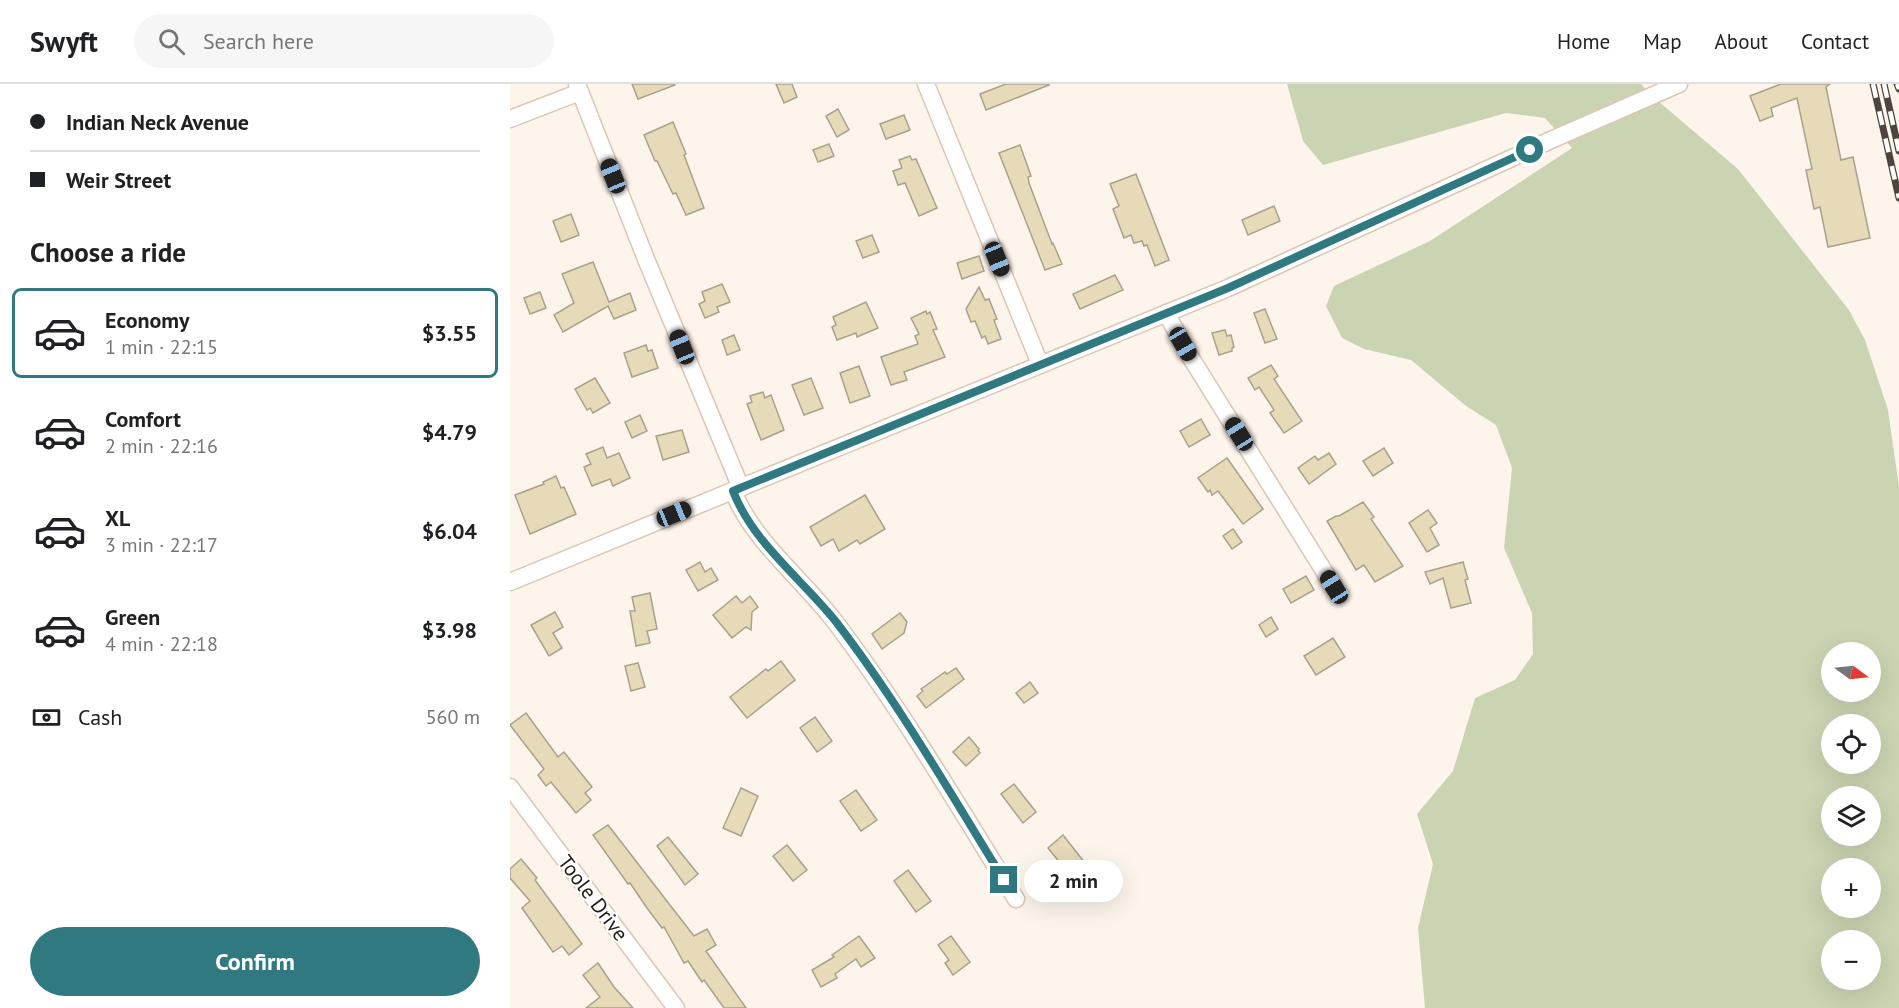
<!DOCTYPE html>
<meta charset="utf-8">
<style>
body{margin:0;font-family:"PT Sans",sans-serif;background:#f6f6f6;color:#202124;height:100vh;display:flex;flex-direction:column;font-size:22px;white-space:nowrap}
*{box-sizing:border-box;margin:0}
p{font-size:20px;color:#757577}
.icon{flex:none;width:33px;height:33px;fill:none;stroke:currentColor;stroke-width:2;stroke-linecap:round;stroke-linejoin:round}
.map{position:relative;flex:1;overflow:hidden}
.drawer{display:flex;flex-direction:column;background:#fff;width:510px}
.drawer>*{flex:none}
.top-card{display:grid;align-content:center;height:132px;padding:0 30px;background:#fff}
.needle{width:39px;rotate:105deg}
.fabs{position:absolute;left:1311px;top:558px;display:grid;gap:12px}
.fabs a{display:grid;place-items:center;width:60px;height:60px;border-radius:50%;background:#fff;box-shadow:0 6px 24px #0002;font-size:30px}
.end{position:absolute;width:27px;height:27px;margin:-14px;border:8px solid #317981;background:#fff;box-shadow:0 0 0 3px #fff}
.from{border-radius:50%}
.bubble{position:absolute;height:42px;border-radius:21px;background:#fff;box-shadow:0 6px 24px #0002;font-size:20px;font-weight:600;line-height:42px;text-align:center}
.car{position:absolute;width:18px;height:36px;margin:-18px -9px;border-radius:8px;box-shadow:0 0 4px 2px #0007;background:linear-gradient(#222 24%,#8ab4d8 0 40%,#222 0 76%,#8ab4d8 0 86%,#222 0)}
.top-card b{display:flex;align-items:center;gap:21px;height:57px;font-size:22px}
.top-card b+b{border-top:2px solid #e0e0e0}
.top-card i{width:15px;height:15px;background:#202124}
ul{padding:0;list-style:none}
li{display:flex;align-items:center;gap:18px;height:90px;margin:0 12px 9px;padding:0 18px;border:3px solid transparent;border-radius:9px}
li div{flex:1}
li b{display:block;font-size:22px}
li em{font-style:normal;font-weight:600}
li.on{border-color:#317981}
li>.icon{width:54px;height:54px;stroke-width:1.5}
h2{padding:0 30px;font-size:27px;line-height:72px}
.pay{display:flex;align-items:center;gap:15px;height:66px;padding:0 30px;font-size:22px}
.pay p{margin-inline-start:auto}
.button{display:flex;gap:12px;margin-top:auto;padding:12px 30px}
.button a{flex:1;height:69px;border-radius:36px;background:#317981;color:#fff;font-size:24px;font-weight:600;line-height:69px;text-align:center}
header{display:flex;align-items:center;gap:36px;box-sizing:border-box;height:84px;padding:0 30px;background:#fff;border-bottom:2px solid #e0e0e0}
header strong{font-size:28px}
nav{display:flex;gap:33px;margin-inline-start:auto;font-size:21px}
.search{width:420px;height:54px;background:#f6f6f6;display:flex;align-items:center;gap:15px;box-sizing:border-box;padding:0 21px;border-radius:33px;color:#757577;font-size:22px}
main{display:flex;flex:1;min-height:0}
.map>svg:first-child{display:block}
.water{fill:#cad4b2;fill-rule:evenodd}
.building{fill:#e6dab9;stroke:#a9a18a;stroke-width:1.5}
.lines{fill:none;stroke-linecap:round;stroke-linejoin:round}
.minor-casing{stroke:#dbc6b4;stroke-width:19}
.minor{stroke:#fff;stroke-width:16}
.rail-casing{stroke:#4c443d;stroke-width:7}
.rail{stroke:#fff;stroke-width:4.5;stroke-dasharray:14;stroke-linecap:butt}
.route{stroke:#317981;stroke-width:8}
.labels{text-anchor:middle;stroke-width:4.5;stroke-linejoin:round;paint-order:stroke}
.street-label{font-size:21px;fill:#231b14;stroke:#fff}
</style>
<header>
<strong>Swyft</strong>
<div class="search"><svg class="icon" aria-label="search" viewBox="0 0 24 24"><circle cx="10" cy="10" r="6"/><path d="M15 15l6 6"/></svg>Search here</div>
<nav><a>Home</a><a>Map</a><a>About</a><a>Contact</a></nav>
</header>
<main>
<section class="drawer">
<div class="top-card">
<b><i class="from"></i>Indian Neck Avenue</b>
<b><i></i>Weir Street</b>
</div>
<h2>Choose a ride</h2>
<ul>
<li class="on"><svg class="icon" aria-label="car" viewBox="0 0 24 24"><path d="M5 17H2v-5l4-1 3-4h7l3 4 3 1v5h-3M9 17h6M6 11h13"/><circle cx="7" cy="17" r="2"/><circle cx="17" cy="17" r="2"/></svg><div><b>Economy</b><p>1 min · 22:15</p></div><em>$3.55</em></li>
<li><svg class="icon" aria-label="car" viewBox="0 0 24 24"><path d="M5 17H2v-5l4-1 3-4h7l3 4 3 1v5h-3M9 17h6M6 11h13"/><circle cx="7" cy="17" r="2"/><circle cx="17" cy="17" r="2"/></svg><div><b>Comfort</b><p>2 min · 22:16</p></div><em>$4.79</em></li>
<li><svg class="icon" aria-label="car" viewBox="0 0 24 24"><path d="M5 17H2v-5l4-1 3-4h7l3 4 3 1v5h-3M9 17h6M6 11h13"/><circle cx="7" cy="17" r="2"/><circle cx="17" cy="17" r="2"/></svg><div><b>XL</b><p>3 min · 22:17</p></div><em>$6.04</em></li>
<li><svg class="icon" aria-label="car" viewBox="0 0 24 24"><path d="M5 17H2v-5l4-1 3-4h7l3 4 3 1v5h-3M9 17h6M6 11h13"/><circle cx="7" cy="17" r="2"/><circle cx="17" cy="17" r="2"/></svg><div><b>Green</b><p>4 min · 22:18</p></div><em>$3.98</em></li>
</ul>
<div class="pay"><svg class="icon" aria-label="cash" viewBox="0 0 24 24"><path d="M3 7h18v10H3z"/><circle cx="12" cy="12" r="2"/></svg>Cash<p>560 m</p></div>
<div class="button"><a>Confirm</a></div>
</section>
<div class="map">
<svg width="1389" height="924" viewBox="0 0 1389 924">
<rect width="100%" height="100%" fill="#fdf4ec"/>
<path class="water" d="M 777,0 L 1131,0 L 1141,11 L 1228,85 L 1339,226 L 1355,256 L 1378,326 L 1389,403 L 1389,924 L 915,924 L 908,844 L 923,780 L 907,730 L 943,687 L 965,614 L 1005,596 L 1023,570 L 1022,529 L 994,464 L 1002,384 L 986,341 L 956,322 L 901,276 L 854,265 L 832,254 L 816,222 L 824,202 L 920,157 L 1062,64 L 1035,34 L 996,29 L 813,81 L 793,57 ZM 1322,568 L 1360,568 L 1360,608 L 1322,608 ZM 1322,640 L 1360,640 L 1360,680 L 1322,680 ZM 1322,712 L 1360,712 L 1360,752 L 1322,752 ZM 1322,784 L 1360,784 L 1360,824 L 1322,824 ZM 1322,856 L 1360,856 L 1360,896 L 1322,896 Z"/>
<g class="building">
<path d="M 122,0 L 164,0 L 165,1 L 128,15 Z"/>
<path d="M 266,0 L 282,0 L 287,13 L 274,19 Z"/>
<path d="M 496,0 L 539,0 L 539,1 L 476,26 L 470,10 Z"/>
<path d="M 1271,0 L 1320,0 L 1316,3 L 1331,76 L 1343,73 L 1360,154 L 1318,163 L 1310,123 L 1304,125 L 1296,86 L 1302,85 L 1287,14 L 1261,24 L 1263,32 L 1250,37 L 1240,12 Z"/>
<path d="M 328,25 L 339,46 L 327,53 L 316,32 Z"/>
<path d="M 394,31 L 400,46 L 376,55 L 370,40 Z"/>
<path d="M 163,38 L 176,70 L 174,71 L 194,124 L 176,131 L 166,109 L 163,110 L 147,77 L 145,77 L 134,51 Z"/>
<path d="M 319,60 L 324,72 L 308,78 L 303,66 Z"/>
<path d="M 510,61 L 521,92 L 518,93 L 519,99 L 542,160 L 543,159 L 552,180 L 535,186 L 489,69 Z"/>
<path d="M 400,72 L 402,76 L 406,75 L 427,124 L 409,132 L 395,99 L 388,101 L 383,87 L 392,84 L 389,76 Z"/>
<path d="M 626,90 L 659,176 L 645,182 L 637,161 L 634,162 L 632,157 L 624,159 L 621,151 L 614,154 L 603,125 L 609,122 L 600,100 Z"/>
<path d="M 764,122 L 770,137 L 738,151 L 732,136 Z"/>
<path d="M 61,130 L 69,151 L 51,158 L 43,137 Z"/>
<path d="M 362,151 L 369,168 L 353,174 L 346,157 Z"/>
<path d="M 469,172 L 474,187 L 452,195 L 447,179 Z"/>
<path d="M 83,178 L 99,218 L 120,209 L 126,226 L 104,235 L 98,222 L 53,248 L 44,231 L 64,219 L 52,190 Z"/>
<path d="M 605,191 L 613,206 L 570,225 L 563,210 Z"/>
<path d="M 212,200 L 220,218 L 207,223 L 209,228 L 195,234 L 189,220 L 195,217 L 192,208 Z"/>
<path d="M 469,203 L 475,216 L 479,215 L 487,235 L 484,236 L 491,255 L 478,260 L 475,252 L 472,254 L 465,237 L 461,238 L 456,225 Z"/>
<path d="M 30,208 L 36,224 L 20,230 L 14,214 Z"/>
<path d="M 356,218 L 368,244 L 347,253 L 346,249 L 327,256 L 322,243 L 326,241 L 323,233 Z"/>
<path d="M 755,225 L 767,255 L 755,259 L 744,229 Z"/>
<path d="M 416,227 L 417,230 L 420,228 L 427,245 L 423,246 L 435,273 L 394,288 L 397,296 L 381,301 L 371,273 L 408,260 L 405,252 L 409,250 L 401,234 Z"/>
<path d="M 715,246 L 717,252 L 721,251 L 724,263 L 722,264 L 722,267 L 709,271 L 702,249 Z"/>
<path d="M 224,251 L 230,266 L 217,271 L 212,256 Z"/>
<path d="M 136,261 L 138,267 L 142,266 L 148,284 L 122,293 L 114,269 Z"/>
<path d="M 761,281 L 768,292 L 764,295 L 792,337 L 774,349 L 760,329 L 764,326 L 749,303 L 745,306 L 738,294 Z"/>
<path d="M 349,282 L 360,312 L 340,319 L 330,289 Z"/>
<path d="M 85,294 L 100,319 L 83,329 L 80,324 L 77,326 L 65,305 Z"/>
<path d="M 301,294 L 313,324 L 294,331 L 282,301 Z"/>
<path d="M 253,308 L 255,314 L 261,311 L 274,346 L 251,356 L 237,320 L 242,318 L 240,312 Z"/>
<path d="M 130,331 L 137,347 L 122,354 L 115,338 Z"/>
<path d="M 691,335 L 700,351 L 679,363 L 670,347 Z"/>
<path d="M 172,346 L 179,368 L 153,376 L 146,352 Z"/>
<path d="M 93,363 L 97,374 L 109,369 L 120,394 L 103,402 L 100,395 L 82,402 L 74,383 L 81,380 L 76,370 Z"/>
<path d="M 874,364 L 883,379 L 863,392 L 853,377 Z"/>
<path d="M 819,369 L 826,380 L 799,400 L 788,384 L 805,372 L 808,376 Z"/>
<path d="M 717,374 L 753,425 L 733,440 L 708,407 L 702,411 L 700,406 L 698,408 L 688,394 Z"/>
<path d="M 46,392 L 51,404 L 54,403 L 66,430 L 20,450 L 5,411 L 34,400 L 33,398 Z"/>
<path d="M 355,411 L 375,445 L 350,460 L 347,456 L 329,467 L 323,455 L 311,462 L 300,443 Z"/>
<path d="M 853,418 L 864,433 L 861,435 L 893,482 L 865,498 L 854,481 L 846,486 L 817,437 L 826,432 L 829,432 Z"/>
<path d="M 918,426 L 927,439 L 920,444 L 929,461 L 917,468 L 899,439 Z"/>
<path d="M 723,445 L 732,458 L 722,465 L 713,452 Z"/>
<path d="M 190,478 L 195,488 L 201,484 L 208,496 L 188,507 L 176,486 Z"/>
<path d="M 953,478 L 958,495 L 955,496 L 961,519 L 941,524 L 933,494 L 920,500 L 915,488 Z"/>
<path d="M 796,492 L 804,506 L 781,519 L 773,505 Z"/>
<path d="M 140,509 L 147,545 L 137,547 L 140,559 L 126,562 L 120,527 L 125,527 L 122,513 Z"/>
<path d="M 226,512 L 232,519 L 240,512 L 248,523 L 242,528 L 241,546 L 236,543 L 222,554 L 203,531 Z"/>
<path d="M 45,528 L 53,543 L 43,549 L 52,564 L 39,572 L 21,541 Z"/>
<path d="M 390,529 L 397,538 L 394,549 L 372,565 L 362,550 Z"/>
<path d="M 761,533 L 768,545 L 756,553 L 749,541 Z"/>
<path d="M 823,554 L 835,573 L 806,591 L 794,572 Z"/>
<path d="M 271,577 L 285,596 L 237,634 L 220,613 L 256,585 L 258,587 Z"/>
<path d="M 128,579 L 135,603 L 121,607 L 115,582 Z"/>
<path d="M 446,584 L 454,595 L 416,624 L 407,612 L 413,607 L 411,605 L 435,588 L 437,590 Z"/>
<path d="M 520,598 L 528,609 L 514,619 L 506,609 Z"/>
<path d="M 16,629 L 48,673 L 54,668 L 82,703 L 75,709 L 81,716 L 66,729 L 41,698 L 36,702 L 28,691 L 34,685 L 0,641 Z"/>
<path d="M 305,633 L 322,657 L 307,668 L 290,644 Z"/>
<path d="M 459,653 L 469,665 L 468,666 L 470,669 L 456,682 L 443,668 Z"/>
<path d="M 504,700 L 526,728 L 513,739 L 491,710 Z"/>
<path d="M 231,704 L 248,712 L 231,752 L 213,744 Z"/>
<path d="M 346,706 L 367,736 L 351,747 L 330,717 Z"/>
<path d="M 98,741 L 184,852 L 197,845 L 206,861 L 196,867 L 236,924 L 214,924 L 194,896 L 192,898 L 178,877 L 174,879 L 154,843 L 152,844 L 137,824 L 120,799 L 118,800 L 83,751 Z"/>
<path d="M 553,751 L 575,779 L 560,791 L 538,764 Z"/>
<path d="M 158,753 L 188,790 L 175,801 L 147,762 Z"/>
<path d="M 277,761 L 297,786 L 283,797 L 263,772 Z"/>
<path d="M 11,775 L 27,794 L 25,796 L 72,860 L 59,871 L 52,862 L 43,868 L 12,824 L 20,817 L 0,794 L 0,785 Z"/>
<path d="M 398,786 L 421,817 L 406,828 L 384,797 Z"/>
<path d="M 349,852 L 365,874 L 351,883 L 346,875 L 325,890 L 327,894 L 311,903 L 302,886 L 324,873 L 322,871 Z"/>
<path d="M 441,852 L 460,878 L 443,891 L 435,879 L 439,876 L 428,861 Z"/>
<path d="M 88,879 L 104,903 L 123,924 L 76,924 L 90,913 L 73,891 Z"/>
</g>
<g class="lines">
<g class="minor-casing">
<g id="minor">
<path d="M 67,0 L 136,175 L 231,404"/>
<path d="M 416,0 L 530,280"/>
<path d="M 0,35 L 70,8"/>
<path d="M 656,229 L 681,274 L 824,503"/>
<path d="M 223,407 C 244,460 296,497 329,543 C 394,630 449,723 506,815"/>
<path d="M 0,498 L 718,204 L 1041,56 L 1169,0"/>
<path d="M 0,703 L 166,924"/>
</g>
</g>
<use href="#minor" class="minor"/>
<g class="rail-casing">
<g id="rail">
<path d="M 1363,0 L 1389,114"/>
<path d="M 1374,0 L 1389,67"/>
<path d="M 1387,0 L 1389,5"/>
</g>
</g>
<use href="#rail" class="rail"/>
</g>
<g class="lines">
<path class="route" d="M 494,796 C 441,710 389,620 327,539 C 293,496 243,459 223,407 L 718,204 L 1020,66"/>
</g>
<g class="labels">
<g class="street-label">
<text transform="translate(83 814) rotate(53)" y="7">Toole Drive</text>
</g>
</g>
</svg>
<div class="fabs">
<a><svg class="needle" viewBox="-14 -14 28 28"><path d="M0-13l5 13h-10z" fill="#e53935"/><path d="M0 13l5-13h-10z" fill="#757577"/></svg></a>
<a><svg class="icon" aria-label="locate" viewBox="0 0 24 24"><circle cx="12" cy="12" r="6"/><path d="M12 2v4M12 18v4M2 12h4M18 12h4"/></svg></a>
<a><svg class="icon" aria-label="layers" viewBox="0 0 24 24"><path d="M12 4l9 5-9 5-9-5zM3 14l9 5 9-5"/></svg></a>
<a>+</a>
<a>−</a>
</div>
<i class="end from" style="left:1020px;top:66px"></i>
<i class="end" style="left:494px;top:796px"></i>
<div class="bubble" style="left:514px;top:776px;width:99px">2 min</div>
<i class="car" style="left:103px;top:92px;rotate:338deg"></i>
<i class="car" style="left:487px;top:175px;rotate:158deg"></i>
<i class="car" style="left:673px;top:260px;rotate:150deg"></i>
<i class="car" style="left:172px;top:263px;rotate:338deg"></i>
<i class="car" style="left:729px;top:350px;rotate:328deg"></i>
<i class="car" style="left:164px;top:430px;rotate:68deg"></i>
<i class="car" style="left:824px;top:503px;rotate:328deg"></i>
</div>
</main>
